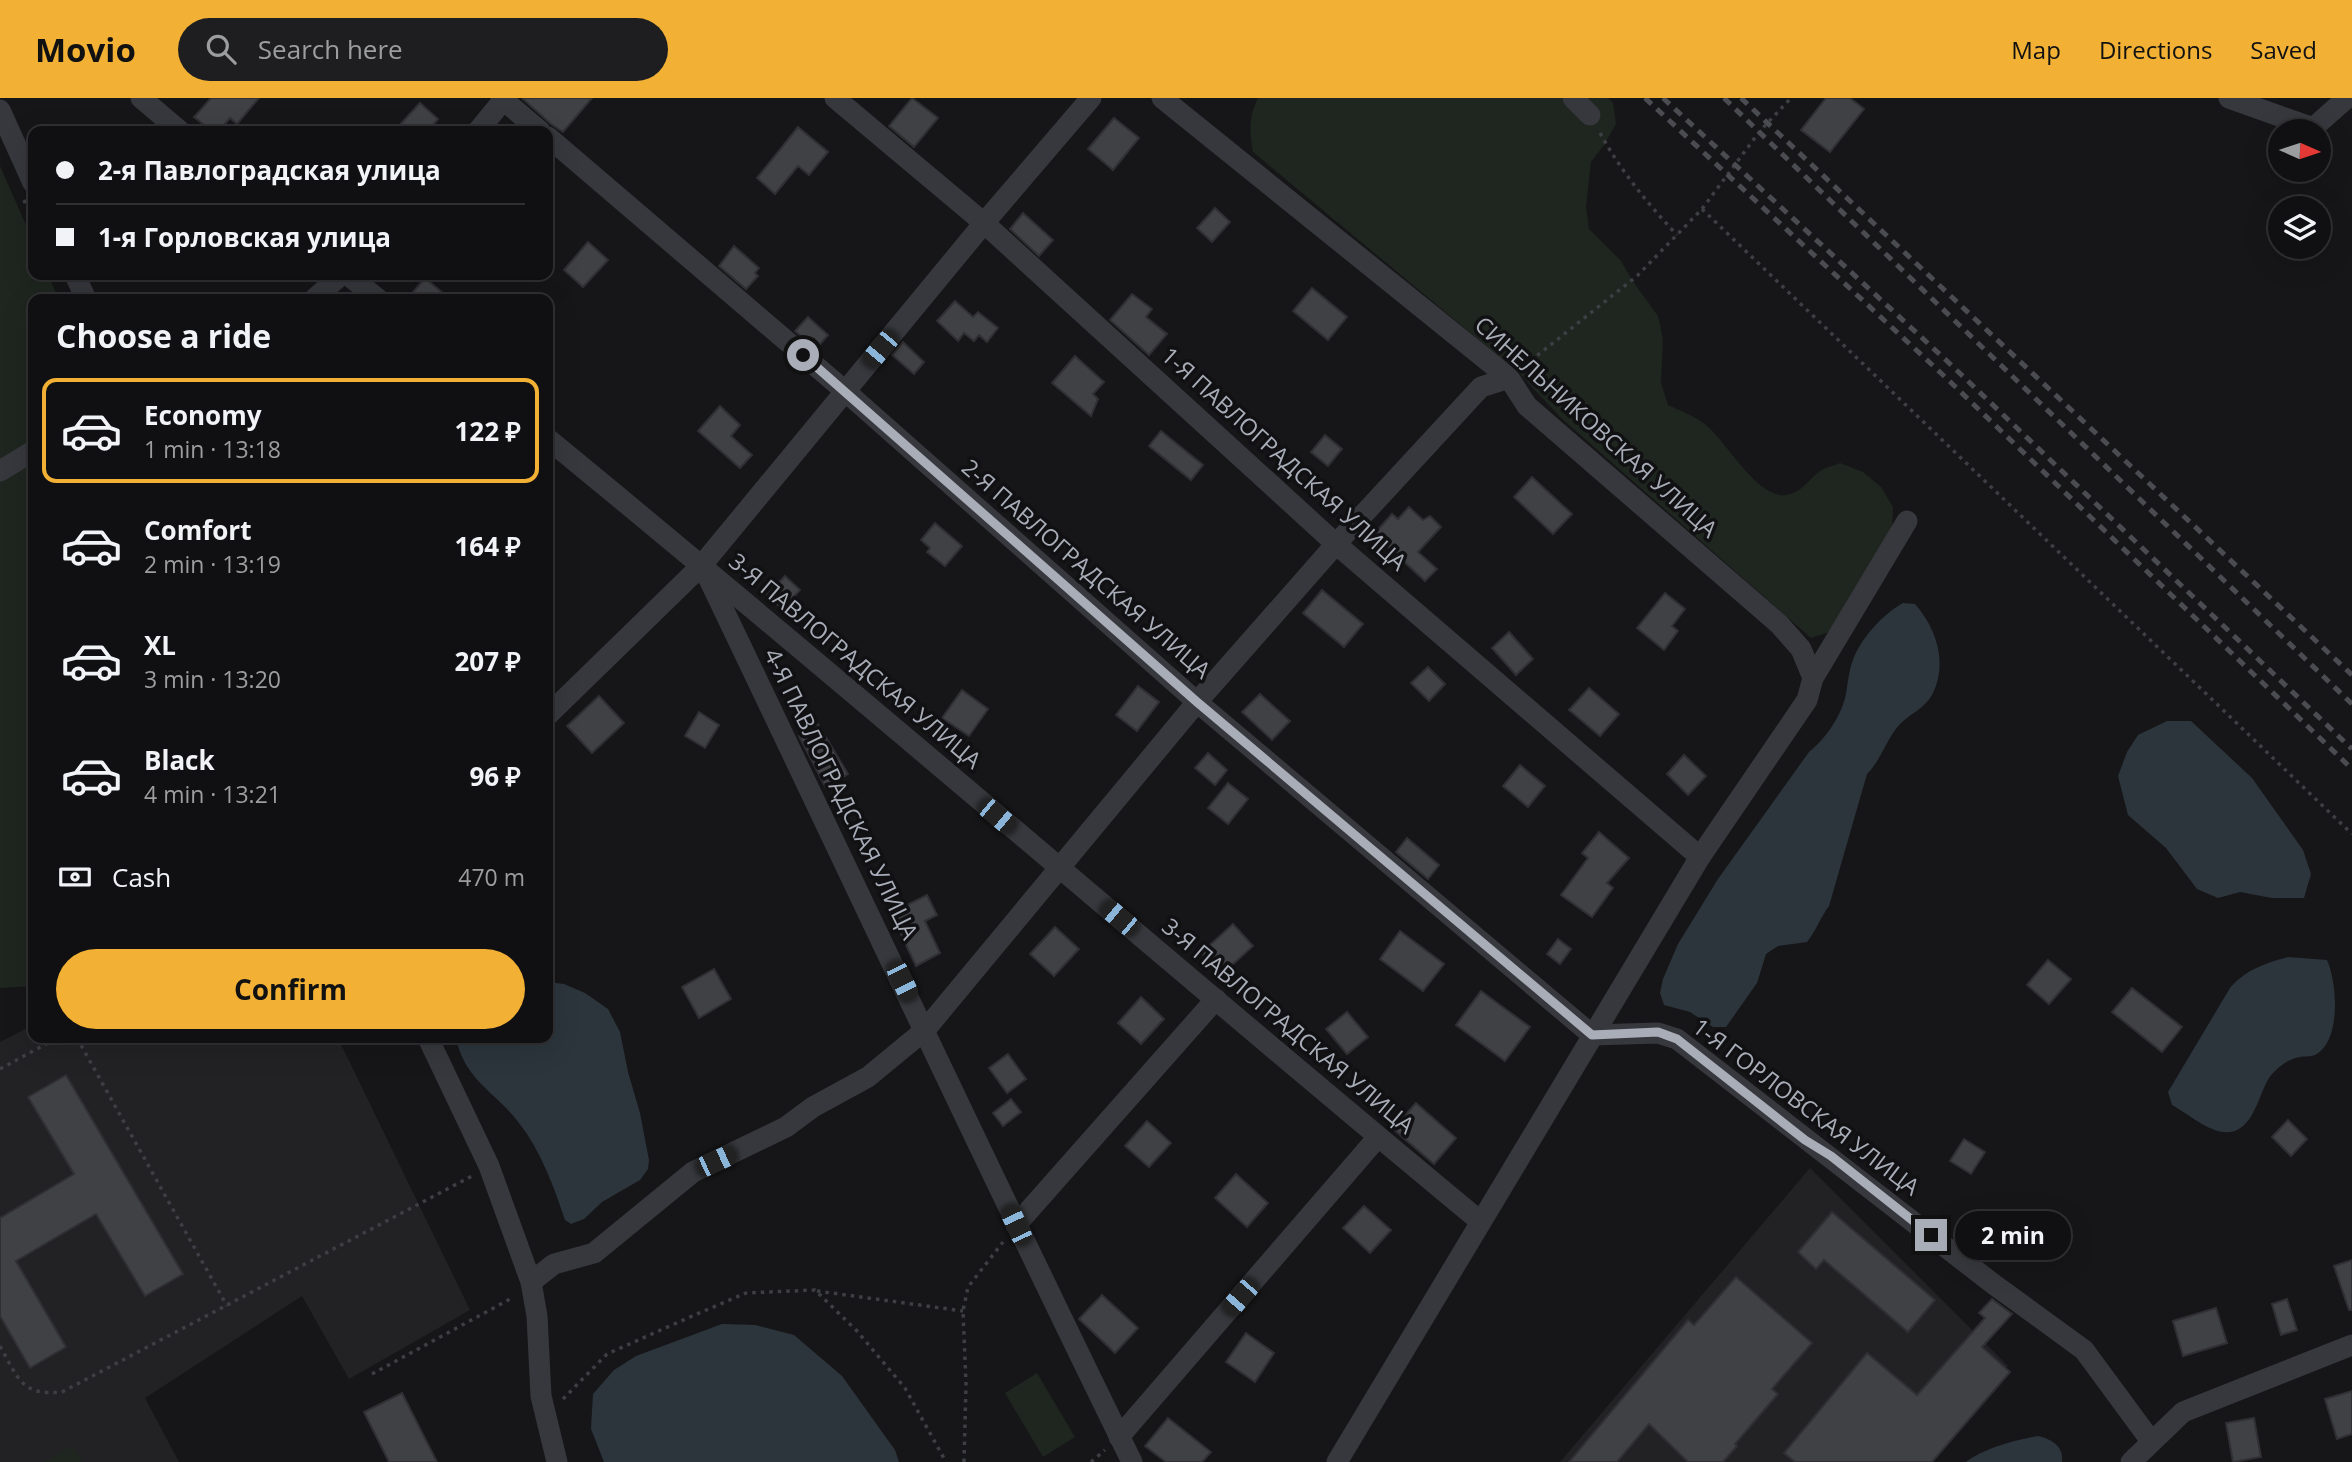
<!DOCTYPE html>
<meta charset="utf-8">
<style>
body{margin:0;font-family:"Open Sans",sans-serif;background:#1e1e20;color:#f1f3f6;height:100vh;display:flex;flex-direction:column;font-size:26px;white-space:nowrap}
*{box-sizing:border-box;margin:0}
p{font-size:23px;color:#9c9d9f}
.icon{flex:none;width:38px;height:38px;fill:none;stroke:currentColor;stroke-width:2;stroke-linecap:round;stroke-linejoin:round}
.map{position:relative;flex:1;overflow:hidden}
.panel{position:absolute;left:28px;top:196px;width:525px;height:749px;display:flex;flex-direction:column;background:#101012;border-radius:14px;box-shadow:0 7px 28px #0002,0 0 0 2px #303032}
.panel>*{flex:none}
.banner{position:absolute;left:28px;top:28px;width:525px;height:154px;border-radius:14px;box-shadow:0 7px 28px #0002,0 0 0 2px #303032;display:grid;align-content:center;height:154px;padding:0 28px;background:#101012}
.needle{width:46px;rotate:93deg}
.controls{position:absolute;left:2268px;top:21px;display:grid;gap:14px}
.controls a{display:grid;place-items:center;width:63px;height:63px;border-radius:50%;background:#101012;box-shadow:0 7px 28px #0002,0 0 0 2px #303032;font-size:35px}
.end{position:absolute;width:32px;height:32px;margin:-16px;border:9px solid #a8adb8;background:#111;box-shadow:0 0 0 4px #111}
.from{border-radius:50%}
.bubble{position:absolute;height:49px;border-radius:24px;background:#101012;box-shadow:0 7px 28px #0002,0 0 0 2px #303032;font-size:23px;font-weight:700;line-height:49px;text-align:center}
.car{position:absolute;width:21px;height:42px;margin:-21px -10px;border-radius:9px;box-shadow:0 0 5px 2px #0007;background:linear-gradient(#222 24%,#8ab4d8 0 40%,#222 0 76%,#8ab4d8 0 86%,#222 0)}
.banner b{display:flex;align-items:center;gap:24px;height:66px;font-size:26px}
.banner b+b{border-top:2px solid #303032}
.banner i{width:18px;height:18px;background:#f1f3f6}
ul{padding:0;list-style:none}
li{display:flex;align-items:center;gap:21px;height:105px;margin:0 14px 10px;padding:0 14px;border:4px solid transparent;border-radius:14px}
li div{flex:1}
li b{display:block;font-size:26px}
li em{font-style:normal;font-weight:700}
li.on{border-color:#f2b134}
li>.icon{width:63px;height:63px;stroke-width:1.5}
h2{padding:0 28px;font-size:32px;line-height:84px}
.pay{display:flex;align-items:center;gap:18px;height:77px;padding:0 28px;font-size:26px}
.pay p{margin-inline-start:auto}
.button{display:flex;gap:14px;margin-top:auto;padding:14px 28px}
.button a{flex:1;height:80px;border-radius:42px;background:#f2b134;color:#111;font-size:28px;font-weight:700;line-height:80px;text-align:center}
header{display:flex;align-items:center;gap:42px;box-sizing:border-box;height:98px;padding:0 35px;background:#f2b134;color:#111}
header strong{font-size:33px}
nav{display:flex;gap:38px;margin-inline-start:auto;font-size:24px}
.search{width:490px;height:63px;background:#1e1e20;display:flex;align-items:center;gap:18px;box-sizing:border-box;padding:0 24px;border-radius:38px;color:#9c9d9f;font-size:26px}
.map>svg:first-child{display:block}
.built{fill:#222225}
.green{fill:#1e261f}
.water{fill:#2c353c}
.building{fill:#404145;stroke:#303034;stroke-width:2}
.lines{fill:none;stroke-linecap:round;stroke-linejoin:round}
.path{stroke:#3d3f44;stroke-width:3.5;stroke-dasharray:3.5 5;stroke-linecap:butt}
.minor{stroke:#37383d;stroke-width:21}
.rail{stroke:#4a4c52;stroke-width:5;stroke-dasharray:9 7;stroke-linecap:butt}
.route{stroke:#a8adb8;stroke-width:9}
.labels{text-anchor:middle;stroke-width:7;stroke-linejoin:round;paint-order:stroke}
.street-label{font-size:23px;fill:#a8adb8;stroke:#111113}
</style>
<header>
<strong>Movio</strong>
<div class="search"><svg class="icon" aria-label="search" viewBox="0 0 24 24"><circle cx="10" cy="10" r="6"/><path d="M15 15l6 6"/></svg>Search here</div>
<nav><a>Map</a><a>Directions</a><a>Saved</a></nav>
</header>
<div class="map">
<svg width="2352" height="1364" viewBox="0 0 2352 1364">
<rect width="100%" height="100%" fill="#161618"/>
<g class="built">
<path d="M 33,927 L 33,940 L 338,940 L 470,1212 L 349,1281 L 302,1198 L 145,1300 L 179,1364 L 0,1364 L 0,944 Z"/>
<path d="M 1810,1070 L 2008,1268 L 1921,1364 L 1560,1364 Z"/>
</g>
<g class="green">
<path d="M 1258,0 L 1608,0 L 1613,5 L 1616,26 L 1604,47 L 1591,64 L 1586,109 L 1589,131 L 1621,163 L 1632,182 L 1658,218 L 1663,241 L 1661,285 L 1668,307 C 1681,313 1695,318 1706,327 C 1727,344 1761,407 1790,396 C 1804,392 1809,381 1820,373 C 1826,369 1834,368 1840,365 L 1863,374 L 1881,389 L 1893,409 L 1892,431 L 1832,533 L 1811,540 L 1560,319 L 1521,277 L 1253,54 C 1249,34 1249,18 1258,0 Z"/>
<path d="M 0,68 L 33,143 L 33,177 L 48,177 L 59,201 L 33,201 L 33,888 L 0,890 Z"/>
<path d="M 1037,1275 L 1075,1339 L 1043,1359 L 1005,1295 Z"/>
<path d="M 73,1347 L 82,1364 L 44,1364 Z"/>
</g>
<g class="water">
<path d="M 1903,505 L 1915,506 C 1937,531 1948,566 1932,597 C 1925,610 1910,616 1900,626 C 1886,641 1882,661 1867,676 L 1829,808 C 1820,820 1816,833 1807,844 L 1778,848 L 1766,856 L 1757,885 L 1726,929 L 1713,929 L 1690,914 L 1664,907 L 1660,895 L 1663,881 L 1678,846 L 1718,781 L 1809,654 C 1825,641 1840,620 1845,600 C 1848,588 1848,574 1853,562 C 1861,540 1883,516 1903,505 Z"/>
<path d="M 2167,623 L 2191,623 L 2252,680 L 2303,752 L 2311,776 L 2304,800 L 2272,800 L 2240,794 L 2218,800 L 2197,791 L 2166,750 L 2128,717 L 2118,678 L 2127,654 L 2138,637 Z"/>
<path d="M 2288,859 L 2327,862 C 2337,884 2342,943 2315,957 C 2311,959 2304,958 2300,959 C 2288,961 2276,970 2269,980 C 2259,996 2255,1025 2235,1033 C 2214,1040 2189,1016 2172,1007 L 2168,994 L 2230,890 C 2245,872 2266,865 2288,859 Z"/>
<path d="M 548,884 L 564,886 L 585,895 L 608,911 L 620,934 L 628,974 L 640,1015 L 649,1062 L 648,1071 L 640,1082 L 602,1104 L 584,1121 L 571,1126 L 565,1122 C 554,1089 541,1053 519,1025 C 496,994 465,983 456,940 L 548,940 Z"/>
<path d="M 722,1226 L 755,1227 L 794,1237 L 842,1278 L 895,1352 L 899,1364 L 604,1364 L 591,1331 L 593,1296 L 614,1272 L 636,1258 Z"/>
<path d="M 2038,1338 C 2052,1341 2064,1349 2062,1364 L 1966,1364 C 1984,1350 2016,1342 2038,1338 Z"/>
</g>
<g class="building">
<path d="M 211,0 L 259,0 L 237,26 L 230,20 L 219,33 L 212,33 L 194,19 Z"/>
<path d="M 524,0 L 592,0 L 563,34 L 551,26 L 523,1 Z"/>
<path d="M 912,0 L 938,20 L 914,49 L 889,28 Z"/>
<path d="M 1826,0 L 1850,0 L 1864,11 L 1830,54 L 1801,32 Z"/>
<path d="M 420,5 L 438,21 L 428,33 L 394,33 Z"/>
<path d="M 1114,20 L 1139,40 L 1113,72 L 1088,51 Z"/>
<path d="M 798,29 L 828,54 L 809,77 L 798,68 L 775,96 L 757,80 Z"/>
<path d="M 1215,110 L 1230,124 L 1212,144 L 1197,130 Z"/>
<path d="M 1023,115 L 1053,142 L 1039,158 L 1010,131 Z"/>
<path d="M 588,144 L 608,162 L 583,189 L 564,172 Z"/>
<path d="M 734,148 L 759,170 L 755,175 L 758,178 L 746,191 L 719,168 Z"/>
<path d="M 425,180 L 450,201 L 407,201 Z"/>
<path d="M 1312,190 L 1347,219 L 1328,242 L 1293,213 Z"/>
<path d="M 1132,196 L 1152,211 L 1146,219 L 1167,236 L 1149,257 L 1110,222 Z"/>
<path d="M 955,203 L 973,219 L 978,214 L 998,230 L 987,244 L 979,237 L 974,243 L 964,235 L 958,243 L 937,223 Z"/>
<path d="M 808,219 L 828,237 L 816,251 L 795,233 Z"/>
<path d="M 903,244 L 924,264 L 914,276 L 892,257 Z"/>
<path d="M 1075,258 L 1104,284 L 1093,296 L 1098,301 L 1091,318 L 1052,285 Z"/>
<path d="M 720,308 L 740,327 L 731,338 L 752,357 L 740,370 L 698,333 Z"/>
<path d="M 1161,333 L 1203,367 L 1191,382 L 1149,348 Z"/>
<path d="M 1325,337 L 1342,351 L 1328,368 L 1311,354 Z"/>
<path d="M 1532,379 L 1572,416 L 1553,436 L 1514,399 Z"/>
<path d="M 1409,409 L 1423,422 L 1430,418 L 1441,429 L 1418,454 L 1437,471 L 1425,483 L 1374,436 L 1392,416 L 1398,421 Z"/>
<path d="M 935,425 L 962,448 L 945,468 L 927,454 L 930,450 L 921,442 Z"/>
<path d="M 785,478 L 800,492 L 782,511 L 767,497 Z"/>
<path d="M 1322,492 L 1363,526 L 1344,549 L 1303,515 Z"/>
<path d="M 1665,495 L 1685,511 L 1672,528 L 1678,533 L 1664,552 L 1637,530 Z"/>
<path d="M 1509,534 L 1533,561 L 1516,577 L 1492,550 Z"/>
<path d="M 1428,569 L 1445,586 L 1429,603 L 1411,585 Z"/>
<path d="M 1138,588 L 1159,604 L 1137,633 L 1116,617 Z"/>
<path d="M 1589,590 L 1619,616 L 1600,638 L 1569,612 Z"/>
<path d="M 962,592 L 988,611 L 969,638 L 942,620 Z"/>
<path d="M 1260,596 L 1290,623 L 1272,642 L 1242,614 Z"/>
<path d="M 599,598 L 624,625 L 592,655 L 567,628 Z"/>
<path d="M 699,614 L 719,627 L 705,650 L 685,638 Z"/>
<path d="M 818,626 L 848,676 L 826,690 L 799,638 Z"/>
<path d="M 1208,655 L 1227,672 L 1215,687 L 1195,670 Z"/>
<path d="M 1684,657 L 1706,678 L 1688,697 L 1667,676 Z"/>
<path d="M 1520,667 L 1545,688 L 1528,709 L 1503,688 Z"/>
<path d="M 1228,685 L 1248,701 L 1228,726 L 1208,710 Z"/>
<path d="M 1599,734 L 1629,760 L 1607,785 L 1613,790 L 1592,819 L 1561,797 L 1588,760 L 1582,755 Z"/>
<path d="M 1407,740 L 1439,767 L 1428,781 L 1396,754 Z"/>
<path d="M 927,797 L 937,817 L 925,823 L 940,855 L 916,868 L 891,815 Z"/>
<path d="M 1233,826 L 1253,848 L 1221,877 L 1201,855 Z"/>
<path d="M 1055,829 L 1079,851 L 1054,878 L 1030,856 Z"/>
<path d="M 1400,833 L 1444,866 L 1423,893 L 1380,861 Z"/>
<path d="M 1558,841 L 1571,851 L 1560,866 L 1547,856 Z"/>
<path d="M 2048,862 L 2071,881 L 2049,906 L 2027,887 Z"/>
<path d="M 714,871 L 731,901 L 699,920 L 682,889 Z"/>
<path d="M 2132,890 L 2182,929 L 2162,954 L 2112,914 Z"/>
<path d="M 1481,893 L 1530,929 L 1505,963 L 1456,927 Z"/>
<path d="M 1141,899 L 1164,921 L 1141,946 L 1118,925 Z"/>
<path d="M 1347,914 L 1368,939 L 1347,956 L 1326,931 Z"/>
<path d="M 1008,956 L 1026,981 L 1007,995 L 989,970 Z"/>
<path d="M 66,977 L 183,1176 L 145,1198 L 96,1116 L 16,1163 L 66,1249 L 30,1270 L 0,1218 L 0,1120 L 74,1076 L 28,999 Z"/>
<path d="M 1011,1001 L 1021,1014 L 1003,1028 L 993,1015 Z"/>
<path d="M 1416,1005 L 1456,1040 L 1434,1066 L 1393,1031 Z"/>
<path d="M 2288,1022 L 2307,1041 L 2291,1058 L 2272,1039 Z"/>
<path d="M 1147,1023 L 1171,1045 L 1149,1069 L 1125,1048 Z"/>
<path d="M 1964,1041 L 1985,1054 L 1971,1076 L 1950,1063 Z"/>
<path d="M 1236,1076 L 1268,1105 L 1247,1129 L 1215,1100 Z"/>
<path d="M 1364,1108 L 1391,1132 L 1370,1155 L 1343,1130 Z"/>
<path d="M 1832,1114 L 1935,1202 L 1908,1234 L 1824,1162 L 1816,1171 L 1798,1154 Z"/>
<path d="M 2352,1162 L 2352,1212 L 2349,1212 L 2334,1168 Z"/>
<path d="M 1736,1179 L 1812,1245 L 1772,1291 L 1778,1296 L 1735,1346 L 1737,1348 L 1723,1364 L 1688,1364 L 1649,1326 L 1617,1364 L 1569,1364 L 1688,1222 L 1694,1227 Z"/>
<path d="M 1102,1197 L 1138,1230 L 1115,1255 L 1079,1221 Z"/>
<path d="M 1992,1201 L 2012,1216 L 1982,1249 L 2010,1274 L 1932,1364 L 1795,1364 L 1784,1355 L 1867,1255 L 1917,1297 L 1985,1220 L 1979,1215 Z"/>
<path d="M 2287,1201 L 2297,1232 L 2281,1237 L 2272,1206 Z"/>
<path d="M 2216,1210 L 2227,1245 L 2183,1258 L 2173,1223 Z"/>
<path d="M 1246,1235 L 1274,1255 L 1255,1284 L 1226,1264 Z"/>
<path d="M 2352,1293 L 2352,1336 L 2337,1341 L 2325,1301 Z"/>
<path d="M 402,1295 L 437,1364 L 389,1364 L 364,1314 Z"/>
<path d="M 1168,1320 L 1211,1354 L 1202,1364 L 1166,1364 L 1145,1348 Z"/>
<path d="M 2254,1320 L 2261,1359 L 2233,1364 L 2226,1325 Z"/>
</g>
<g class="lines">
<g class="path">
<path d="M 1600,35 C 1621,73 1647,105 1677,137"/>
<path d="M 24,102 L 33,123"/>
<path d="M 1702,111 L 2352,736"/>
<path d="M 1524,268 L 1637,178 L 1702,111 L 1760,33 L 1791,0"/>
<path d="M 77,940 L 227,1208"/>
<path d="M 0,971 L 57,940"/>
<path d="M 817,1193 L 963,1213"/>
<path d="M 0,1248 C 18,1280 21,1298 62,1294 L 472,1078"/>
<path d="M 372,1276 L 512,1200"/>
<path d="M 563,1301 L 607,1256 L 690,1219 L 746,1195 L 815,1192 L 857,1233 L 905,1290 L 946,1364"/>
<path d="M 964,1364 L 966,1286 L 963,1213 L 968,1189 L 1003,1144"/>
<path d="M 1091,1364 L 1105,1352"/>
</g>
<g class="minor">
<path d="M 141,0 L 180,33"/>
<path d="M 501,0 L 540,33"/>
<path d="M 835,0 L 984,125 L 1336,446 L 1700,759"/>
<path d="M 1162,0 L 1509,280 L 1527,308 L 1779,526 L 1801,551 L 1813,580"/>
<path d="M 1573,0 L 1590,17"/>
<path d="M 2229,0 L 2313,30 L 2347,0"/>
<path d="M 0,12 L 33,85"/>
<path d="M 478,33 L 505,0"/>
<path d="M 548,39 L 845,293 L 1197,604 L 1592,937 L 1658,935 L 1677,941 L 1992,1185 L 2084,1252 L 2151,1343"/>
<path d="M 75,177 L 86,201"/>
<path d="M 348,177 L 378,201"/>
<path d="M 314,201 L 341,177"/>
<path d="M 548,341 C 862,598 1168,865 1481,1124"/>
<path d="M 0,373 L 33,353"/>
<path d="M 706,475 C 848,771 987,1069 1132,1364"/>
<path d="M 548,617 L 702,467 L 984,125 L 1091,0"/>
<path d="M 428,940 L 489,1068 L 531,1184 L 537,1218 L 541,1298 L 557,1364"/>
<path d="M 1016,1127 L 1216,901"/>
<path d="M 531,1184 L 554,1166 L 594,1155 L 693,1074 L 786,1029 L 813,1009 L 868,979 L 925,932 L 1197,604 L 1336,446 L 1481,289 L 1509,280"/>
<path d="M 1119,1339 L 1378,1039"/>
<path d="M 1337,1364 L 1700,759 L 1807,602 L 1813,580 L 1907,423"/>
<path d="M 2131,1364 L 2183,1314 L 2352,1247"/>
</g>
<g class="rail">
<path d="M 1645,0 L 1942,276 L 2352,671"/>
<path d="M 1663,0 L 1947,263 L 2352,651"/>
<path d="M 1724,0 L 2352,606"/>
<path d="M 1741,0 L 2352,577"/>
</g>
</g>
<g class="lines">
<path class="route" d="M 803,257 L 1197,604 L 1592,937 L 1658,934 L 1677,941 L 1805,1042 L 1831,1058 L 1931,1137"/>
</g>
<g class="labels">
<g class="street-label">
<text transform="translate(1596 329) rotate(42)" y="8">СИНЕЛЬНИКОВСКАЯ УЛИЦА</text>
<text transform="translate(1284 361) rotate(42)" y="8">1-Я ПАВЛОГРАДСКАЯ УЛИЦА</text>
<text transform="translate(1086 471) rotate(41)" y="8">2-Я ПАВЛОГРАДСКАЯ УЛИЦА</text>
<text transform="translate(855 563) rotate(40)" y="8">3-Я ПАВЛОГРАДСКАЯ УЛИЦА</text>
<text transform="translate(841 696) rotate(64)" y="8">4-Я ПАВЛОГРАДСКАЯ УЛИЦА</text>
<text transform="translate(1288 928) rotate(40)" y="8">3-Я ПАВЛОГРАДСКАЯ УЛИЦА</text>
<text transform="translate(1806 1009) rotate(37)" y="8">1-Я ГОРЛОВСКАЯ УЛИЦА</text>
</g>
</g>
</svg>
<div class="controls">
<a><svg class="needle" viewBox="-14 -14 28 28"><path d="M0-13l5 13h-10z" fill="#e53935"/><path d="M0 13l5-13h-10z" fill="#9c9d9f"/></svg></a>
<a><svg class="icon" aria-label="layers" viewBox="0 0 24 24"><path d="M12 4l9 5-9 5-9-5zM3 14l9 5 9-5"/></svg></a>
</div>
<i class="end from" style="left:803px;top:257px"></i>
<i class="end" style="left:1931px;top:1137px"></i>
<div class="bubble" style="left:1955px;top:1113px;width:116px">2 min</div>
<i class="car" style="left:880px;top:251px;rotate:220deg"></i>
<i class="car" style="left:997px;top:718px;rotate:130deg"></i>
<i class="car" style="left:1119px;top:820px;rotate:310deg"></i>
<i class="car" style="left:902px;top:883px;rotate:154deg"></i>
<i class="car" style="left:716px;top:1063px;rotate:65deg"></i>
<i class="car" style="left:1016px;top:1127px;rotate:335deg"></i>
<i class="car" style="left:1240px;top:1199px;rotate:221deg"></i>
<div class="banner">
<b><i class="from"></i>2-я Павлоградская улица</b>
<b><i></i>1-я Горловская улица</b>
</div>
<section class="panel">
<h2>Choose a ride</h2>
<ul>
<li class="on"><svg class="icon" aria-label="car" viewBox="0 0 24 24"><path d="M5 17H2v-5l4-1 3-4h7l3 4 3 1v5h-3M9 17h6M6 11h13"/><circle cx="7" cy="17" r="2"/><circle cx="17" cy="17" r="2"/></svg><div><b>Economy</b><p>1 min · 13:18</p></div><em>122 ₽</em></li>
<li><svg class="icon" aria-label="car" viewBox="0 0 24 24"><path d="M5 17H2v-5l4-1 3-4h7l3 4 3 1v5h-3M9 17h6M6 11h13"/><circle cx="7" cy="17" r="2"/><circle cx="17" cy="17" r="2"/></svg><div><b>Comfort</b><p>2 min · 13:19</p></div><em>164 ₽</em></li>
<li><svg class="icon" aria-label="car" viewBox="0 0 24 24"><path d="M5 17H2v-5l4-1 3-4h7l3 4 3 1v5h-3M9 17h6M6 11h13"/><circle cx="7" cy="17" r="2"/><circle cx="17" cy="17" r="2"/></svg><div><b>XL</b><p>3 min · 13:20</p></div><em>207 ₽</em></li>
<li><svg class="icon" aria-label="car" viewBox="0 0 24 24"><path d="M5 17H2v-5l4-1 3-4h7l3 4 3 1v5h-3M9 17h6M6 11h13"/><circle cx="7" cy="17" r="2"/><circle cx="17" cy="17" r="2"/></svg><div><b>Black</b><p>4 min · 13:21</p></div><em>96 ₽</em></li>
</ul>
<div class="pay"><svg class="icon" aria-label="cash" viewBox="0 0 24 24"><path d="M3 7h18v10H3z"/><circle cx="12" cy="12" r="2"/></svg>Cash<p>470 m</p></div>
<div class="button"><a>Confirm</a></div>
</section>
</div>
